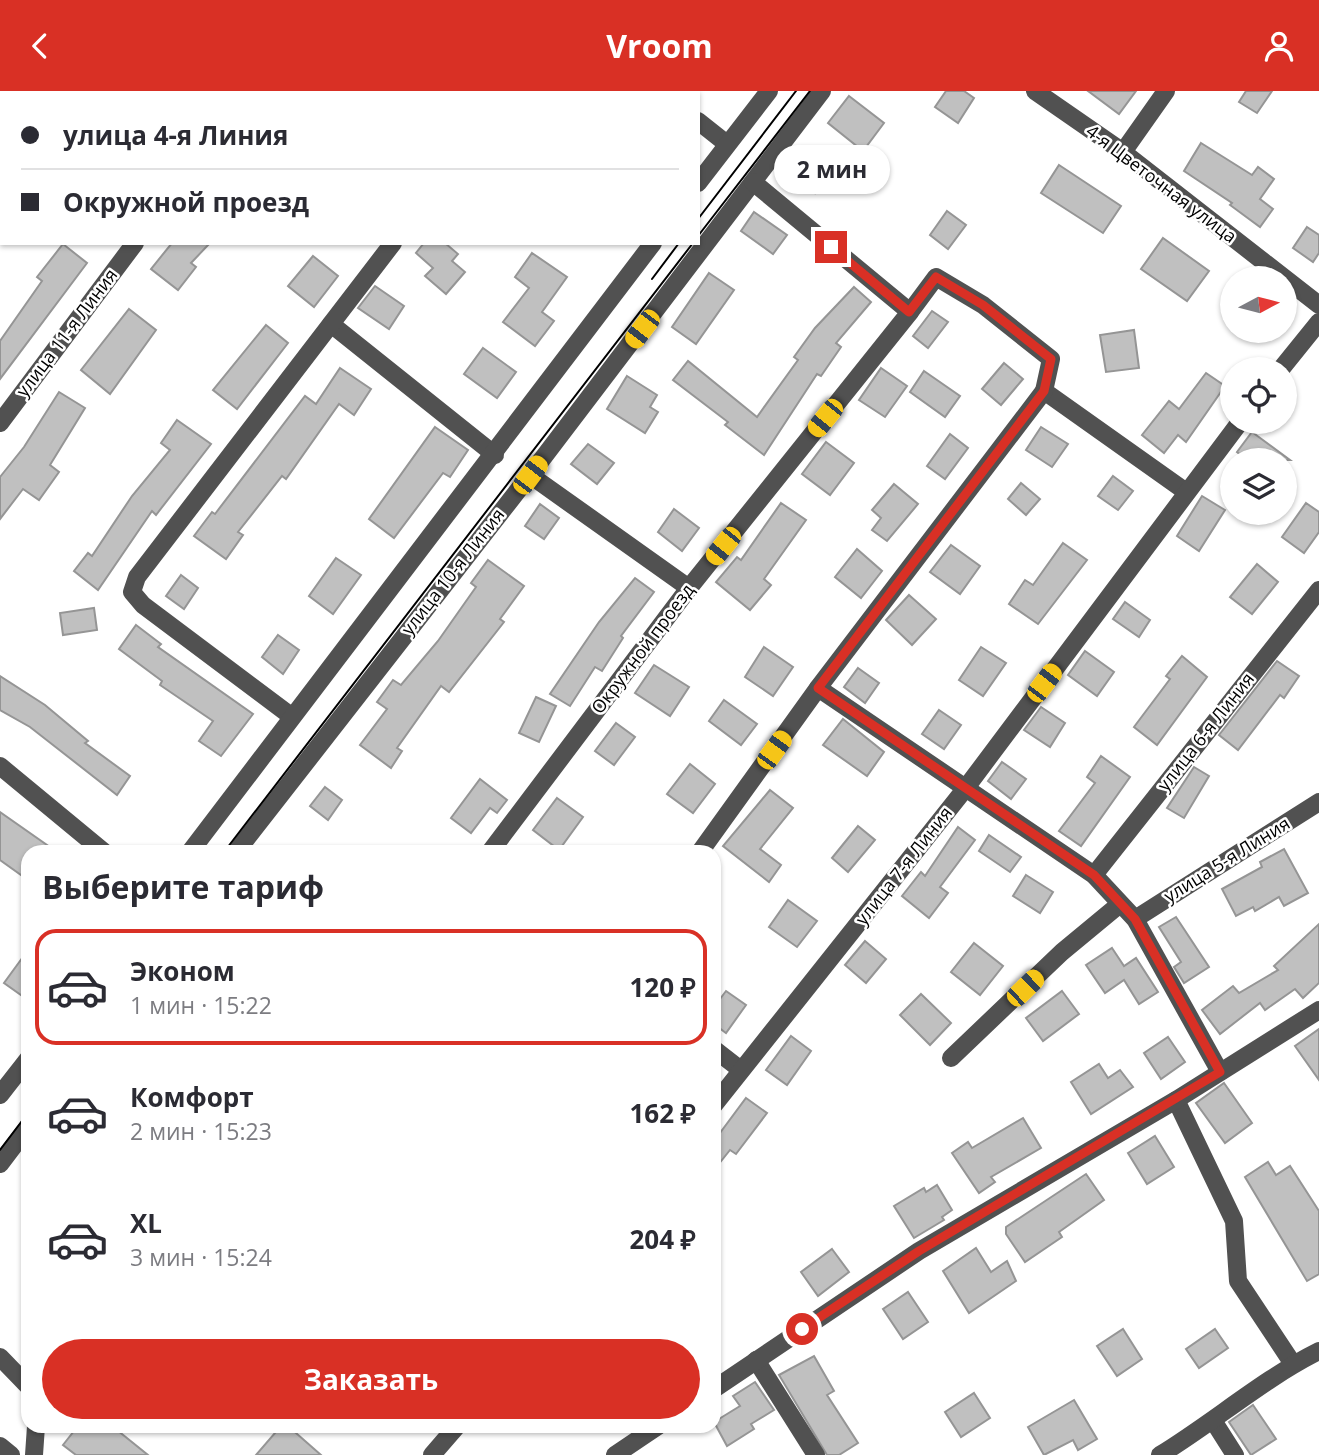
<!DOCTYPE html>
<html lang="ru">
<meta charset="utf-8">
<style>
body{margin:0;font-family:"Open Sans",sans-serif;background:#f2f2f3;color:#2b2b33;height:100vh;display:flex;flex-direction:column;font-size:26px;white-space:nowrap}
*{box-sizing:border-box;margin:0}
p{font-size:23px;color:#7c7c81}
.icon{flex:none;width:38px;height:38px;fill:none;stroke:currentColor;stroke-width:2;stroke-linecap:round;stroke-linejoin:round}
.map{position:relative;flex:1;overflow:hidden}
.side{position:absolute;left:21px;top:754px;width:700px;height:588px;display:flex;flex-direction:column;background:#fff;border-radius:21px;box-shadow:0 2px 5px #0004}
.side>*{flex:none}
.banner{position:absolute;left:0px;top:0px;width:700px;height:154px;box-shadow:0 2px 5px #0004;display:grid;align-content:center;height:154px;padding:0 21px;background:#fff}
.needle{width:46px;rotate:83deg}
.controls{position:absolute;left:1220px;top:175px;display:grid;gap:14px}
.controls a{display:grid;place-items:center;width:77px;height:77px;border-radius:50%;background:#fff;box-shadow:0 2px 5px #0004;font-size:35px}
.end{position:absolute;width:32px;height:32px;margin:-16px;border:9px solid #d93025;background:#fff;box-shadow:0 0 0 4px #fff}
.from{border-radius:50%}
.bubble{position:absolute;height:49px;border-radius:24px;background:#fff;box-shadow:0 2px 5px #0004;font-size:23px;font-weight:700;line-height:49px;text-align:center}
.car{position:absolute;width:21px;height:42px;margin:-21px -10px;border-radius:9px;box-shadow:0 0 5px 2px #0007;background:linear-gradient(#f5c518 24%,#345 0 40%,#f5c518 0 76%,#345 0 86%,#f5c518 0)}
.banner b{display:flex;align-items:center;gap:24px;height:66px;font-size:26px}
.banner b+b{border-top:2px solid #e1e1e2}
.banner i{width:18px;height:18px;background:#2b2b33}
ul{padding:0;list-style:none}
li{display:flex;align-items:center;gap:21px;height:116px;margin:0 14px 10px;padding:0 7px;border:4px solid transparent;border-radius:21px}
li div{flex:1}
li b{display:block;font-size:26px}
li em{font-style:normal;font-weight:700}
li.current{border-color:#d93025}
li>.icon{width:63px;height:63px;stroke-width:1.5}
h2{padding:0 21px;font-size:32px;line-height:84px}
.primary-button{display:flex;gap:14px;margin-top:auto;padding:14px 21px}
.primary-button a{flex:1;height:80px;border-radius:42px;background:#d93025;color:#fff;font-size:28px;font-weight:700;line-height:80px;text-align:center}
header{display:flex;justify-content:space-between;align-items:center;height:91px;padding:0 21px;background:#d93025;color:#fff;font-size:32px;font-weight:700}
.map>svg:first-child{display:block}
.building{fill:#c0c0c0;stroke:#959595;stroke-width:2}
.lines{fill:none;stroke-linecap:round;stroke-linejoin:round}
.minor{stroke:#515151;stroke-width:18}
.tram{stroke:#000;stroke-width:2}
.route{stroke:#d93025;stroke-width:9}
.labels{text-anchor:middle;stroke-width:5;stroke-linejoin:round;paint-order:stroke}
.street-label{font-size:18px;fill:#000;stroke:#fff}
</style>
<header><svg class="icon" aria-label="back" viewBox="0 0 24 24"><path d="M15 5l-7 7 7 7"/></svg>Vroom<svg class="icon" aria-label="person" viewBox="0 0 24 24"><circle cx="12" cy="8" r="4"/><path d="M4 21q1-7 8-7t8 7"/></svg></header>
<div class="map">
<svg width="1319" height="1364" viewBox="0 0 1319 1364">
<rect width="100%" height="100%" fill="#fff"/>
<g class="building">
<path d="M 946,0 L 964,0 L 974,7 L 958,32 L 935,16 Z"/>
<path d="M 1088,0 L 1136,0 L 1119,23 Z"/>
<path d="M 1246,0 L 1272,0 L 1257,22 L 1239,11 Z"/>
<path d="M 849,5 L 884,32 L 863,60 L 828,32 Z"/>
<path d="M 1201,52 L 1252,84 L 1258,76 L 1274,88 L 1260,108 L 1273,118 L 1260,136 L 1230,114 L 1232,112 L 1184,80 Z"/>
<path d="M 801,63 L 829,82 L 815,102 L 788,81 Z"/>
<path d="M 1059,74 L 1121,115 L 1103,142 L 1041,102 Z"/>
<path d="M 947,120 L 966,134 L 948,158 L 930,144 Z"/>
<path d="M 754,121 L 787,144 L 773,163 L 741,140 Z"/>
<path d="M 1307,136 L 1319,144 L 1319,162 L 1313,171 L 1293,157 Z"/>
<path d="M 1163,147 L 1209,180 L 1187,210 L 1141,178 Z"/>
<path d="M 172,152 L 210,152 L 191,172 L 196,176 L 178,199 L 151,178 Z"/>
<path d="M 424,152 L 445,152 L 458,163 L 452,170 L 465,181 L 446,203 L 425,185 L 433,177 L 416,162 Z"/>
<path d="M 63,153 L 87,172 L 0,288 L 0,250 L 42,190 L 37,186 Z"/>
<path d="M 532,162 L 567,186 L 542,221 L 554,230 L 535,255 L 503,231 L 529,197 L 515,186 Z"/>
<path d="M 313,165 L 338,185 L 314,216 L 288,195 Z"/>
<path d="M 709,182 L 734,199 L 696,253 L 672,236 Z"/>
<path d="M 375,195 L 404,215 L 389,238 L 358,217 Z"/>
<path d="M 854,196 L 871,211 L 836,252 L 841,256 L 821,285 L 817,283 L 764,364 L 725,334 L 728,331 L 673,289 L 688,270 L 757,326 L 798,269 L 794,266 L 815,237 Z"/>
<path d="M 129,218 L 156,239 L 110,303 L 81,279 Z"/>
<path d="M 932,220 L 948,231 L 928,257 L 913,245 Z"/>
<path d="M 266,234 L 288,252 L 237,318 L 213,299 Z"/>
<path d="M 1134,239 L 1139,277 L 1106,281 L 1100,244 Z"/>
<path d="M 483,257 L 516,281 L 497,307 L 464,283 Z"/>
<path d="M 1004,272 L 1023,288 L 1001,314 L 982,298 Z"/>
<path d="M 340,277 L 371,298 L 354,324 L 339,313 L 286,388 L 282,385 L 238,441 L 243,444 L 226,468 L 194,445 L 212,421 L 215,423 L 305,305 L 316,313 Z"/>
<path d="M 881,277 L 907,295 L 885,326 L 859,309 Z"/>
<path d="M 924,280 L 960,305 L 945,326 L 910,301 Z"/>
<path d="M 1206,282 L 1225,295 L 1186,351 L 1178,344 L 1164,362 L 1142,344 L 1169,310 L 1179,318 Z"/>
<path d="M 627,285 L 657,304 L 650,316 L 658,321 L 645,342 L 607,318 Z"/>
<path d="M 59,301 L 85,317 L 50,374 L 59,381 L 39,409 L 23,398 L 0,428 L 0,386 L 24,356 Z"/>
<path d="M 177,329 L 211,353 L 156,424 L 152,420 L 98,499 L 74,480 L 88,462 L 92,465 L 132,405 L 170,359 L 161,352 Z"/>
<path d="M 435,336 L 468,359 L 450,386 L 443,382 L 394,447 L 369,428 Z"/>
<path d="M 1041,336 L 1068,353 L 1052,376 L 1026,359 Z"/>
<path d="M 1252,341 L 1290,369 L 1247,369 L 1237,361 Z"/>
<path d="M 950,343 L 968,357 L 945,388 L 927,375 Z"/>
<path d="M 826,351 L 854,372 L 830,404 L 802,383 Z"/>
<path d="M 588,353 L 614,372 L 597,393 L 571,373 Z"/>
<path d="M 1113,385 L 1133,400 L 1118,419 L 1098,405 Z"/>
<path d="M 1021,392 L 1040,408 L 1026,424 L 1008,408 Z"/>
<path d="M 894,393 L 918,413 L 887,450 L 872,439 L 881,427 L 872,419 Z"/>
<path d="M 1202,405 L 1225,419 L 1199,460 L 1177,445 Z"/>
<path d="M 781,412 L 806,429 L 764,488 L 771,494 L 750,519 L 716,491 L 737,466 L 741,469 Z"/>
<path d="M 1306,412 L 1319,421 L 1319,441 L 1304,462 L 1282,446 Z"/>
<path d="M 540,413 L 559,427 L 544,448 L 525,435 Z"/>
<path d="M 674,418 L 699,437 L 682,460 L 658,441 Z"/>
<path d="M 1063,452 L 1087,469 L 1038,533 L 1009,513 L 1025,489 L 1033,494 Z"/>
<path d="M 951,454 L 980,475 L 960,503 L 930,481 Z"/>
<path d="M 857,458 L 882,480 L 861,507 L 835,486 Z"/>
<path d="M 336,467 L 361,484 L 333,523 L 309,505 Z"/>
<path d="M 488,469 L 524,495 L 500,528 L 504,531 L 449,601 L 441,595 L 397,657 L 402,660 L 391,677 L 360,654 L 387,618 L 377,611 L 393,589 L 401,594 L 438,550 L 476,496 L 471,492 Z"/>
<path d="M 1257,473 L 1278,491 L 1252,523 L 1230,506 Z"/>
<path d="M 181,484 L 198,497 L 184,518 L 166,505 Z"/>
<path d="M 635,487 L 654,501 L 621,545 L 623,547 L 602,580 L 595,576 L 570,615 L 550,603 L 599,531 Z"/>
<path d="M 909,504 L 936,528 L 912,554 L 886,529 Z"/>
<path d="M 1125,511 L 1150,529 L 1139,546 L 1113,528 Z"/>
<path d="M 94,517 L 97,539 L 63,544 L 60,522 Z"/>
<path d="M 136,534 L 161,553 L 158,556 L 253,623 L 221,665 L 199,650 L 213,630 L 160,594 L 162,590 L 119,558 Z"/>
<path d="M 278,544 L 299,559 L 283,583 L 262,566 Z"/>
<path d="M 764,556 L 793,576 L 773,605 L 745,586 Z"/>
<path d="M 981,556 L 1006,572 L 983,605 L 959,589 Z"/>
<path d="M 1085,560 L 1114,581 L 1097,605 L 1068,584 Z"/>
<path d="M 1182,565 L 1207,586 L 1157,654 L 1134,636 L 1170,588 L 1166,585 Z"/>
<path d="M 1277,570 L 1299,585 L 1284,607 L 1280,604 L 1238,659 L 1219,644 Z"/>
<path d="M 654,574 L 689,596 L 670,625 L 635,602 Z"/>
<path d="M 858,577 L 879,592 L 865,612 L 844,596 Z"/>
<path d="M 0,585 L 45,614 L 88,650 L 85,652 L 130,685 L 117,704 L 30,636 L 0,619 Z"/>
<path d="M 536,606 L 556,615 L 539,651 L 519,642 Z"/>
<path d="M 724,609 L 757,633 L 741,654 L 709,630 Z"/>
<path d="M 1041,616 L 1065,632 L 1050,656 L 1024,639 Z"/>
<path d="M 939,619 L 961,634 L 944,658 L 922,643 Z"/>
<path d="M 843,628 L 884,661 L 867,685 L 823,654 Z"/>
<path d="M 616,632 L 635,646 L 614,674 L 595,660 Z"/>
<path d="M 1101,665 L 1130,686 L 1081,755 L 1059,740 L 1095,692 L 1087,686 Z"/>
<path d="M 1002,671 L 1026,688 L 1011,708 L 988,690 Z"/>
<path d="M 690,673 L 715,693 L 693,722 L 667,703 Z"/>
<path d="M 1194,676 L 1209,685 L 1184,727 L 1167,717 Z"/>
<path d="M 480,688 L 507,709 L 497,722 L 490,717 L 471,742 L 451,727 Z"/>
<path d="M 325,696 L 342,709 L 328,729 L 310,715 Z"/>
<path d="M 770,699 L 793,717 L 760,758 L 781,774 L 769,791 L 723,755 Z"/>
<path d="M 557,707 L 583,726 L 559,759 L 533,739 Z"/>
<path d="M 0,721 L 57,761 L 28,761 L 28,789 L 0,769 Z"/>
<path d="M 858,735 L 875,749 L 848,781 L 832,767 Z"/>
<path d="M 958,736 L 975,749 L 940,796 L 948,802 L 929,827 L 902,805 L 921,781 L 925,785 Z"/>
<path d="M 989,744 L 1021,766 L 1010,781 L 979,760 Z"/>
<path d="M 1284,758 L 1308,802 L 1284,815 L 1279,806 L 1255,820 L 1253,816 L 1236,825 L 1222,798 L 1262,776 L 1260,771 Z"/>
<path d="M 1026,784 L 1053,801 L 1040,822 L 1013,805 Z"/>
<path d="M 788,809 L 817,830 L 797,856 L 769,836 Z"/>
<path d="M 1176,826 L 1209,876 L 1184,892 L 1174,876 L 1181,871 L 1159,836 Z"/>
<path d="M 1319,833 L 1319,892 L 1303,907 L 1295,898 L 1265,919 L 1260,912 L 1220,943 L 1202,919 L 1233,895 L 1239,902 L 1278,879 L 1274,875 Z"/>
<path d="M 865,850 L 886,868 L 866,892 L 845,874 Z"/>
<path d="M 974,852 L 1003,875 L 980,904 L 951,881 Z"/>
<path d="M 1112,857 L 1124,875 L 1136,867 L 1158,901 L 1139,913 L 1124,889 L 1105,902 L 1086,874 Z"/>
<path d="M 28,859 L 28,909 L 4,892 Z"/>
<path d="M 726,900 L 746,914 L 726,942 L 714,933 L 714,916 Z"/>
<path d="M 1062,900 L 1079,923 L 1043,950 L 1026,927 Z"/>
<path d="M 921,903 L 951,932 L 930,954 L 900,924 Z"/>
<path d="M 1319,938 L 1319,989 L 1295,955 Z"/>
<path d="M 791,945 L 811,960 L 787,994 L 766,979 Z"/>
<path d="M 1168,946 L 1185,971 L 1161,988 L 1144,962 Z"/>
<path d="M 1099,973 L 1108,987 L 1120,979 L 1133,996 L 1091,1023 L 1071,991 Z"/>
<path d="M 1224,992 L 1252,1032 L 1225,1052 L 1196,1012 Z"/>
<path d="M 746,1007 L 767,1022 L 736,1063 L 730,1059 L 714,1079 L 714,1050 Z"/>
<path d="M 1023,1027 L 1041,1057 L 991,1086 L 995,1091 L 979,1102 L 952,1062 L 968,1051 L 972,1057 Z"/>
<path d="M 1155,1045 L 1174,1076 L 1147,1093 L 1128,1062 Z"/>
<path d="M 1268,1071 L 1276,1084 L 1290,1075 L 1319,1120 L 1319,1183 L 1307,1190 L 1245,1086 Z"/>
<path d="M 1086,1083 L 1104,1109 L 1059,1141 L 1062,1146 L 1025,1171 L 1006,1143 L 1006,1136 Z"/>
<path d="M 937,1094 L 952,1119 L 942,1126 L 944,1129 L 914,1147 L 894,1115 L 924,1097 L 926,1101 Z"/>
<path d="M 976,1157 L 991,1181 L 1007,1170 L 1016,1190 L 969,1222 L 943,1180 Z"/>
<path d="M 832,1158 L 849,1181 L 818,1205 L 801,1181 Z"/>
<path d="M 908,1201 L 928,1231 L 903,1248 L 883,1218 Z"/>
<path d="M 1123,1238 L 1142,1268 L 1117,1285 L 1097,1255 Z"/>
<path d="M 1215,1238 L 1228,1257 L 1199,1277 L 1186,1258 Z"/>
<path d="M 814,1265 L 834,1300 L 827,1304 L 858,1352 L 839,1364 L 827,1364 L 779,1284 Z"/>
<path d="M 755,1291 L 774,1319 L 751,1333 L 754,1338 L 727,1355 L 714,1331 L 740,1315 L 733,1305 Z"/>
<path d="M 974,1302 L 990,1327 L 961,1346 L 945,1321 Z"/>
<path d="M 1074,1309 L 1097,1348 L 1078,1359 L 1073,1349 L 1044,1364 L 1028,1336 Z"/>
<path d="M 1253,1314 L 1276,1348 L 1251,1364 L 1229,1331 Z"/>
<path d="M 78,1335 L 112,1335 L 148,1364 L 76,1364 L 63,1354 Z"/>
<path d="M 281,1335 L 288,1335 L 321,1364 L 256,1364 Z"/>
</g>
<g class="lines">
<g class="minor">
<path d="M 660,0 L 663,2"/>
<path d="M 1035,0 L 1123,61 L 1319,214"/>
<path d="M 248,2 L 249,0"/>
<path d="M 510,2 L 511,0"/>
<path d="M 698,30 L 727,53"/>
<path d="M 1123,61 L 1166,0"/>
<path d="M 698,92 L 769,0"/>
<path d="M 910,221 L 936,186 L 983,214 L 1051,268 L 1044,300 L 1185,400"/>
<path d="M 331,233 L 495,364"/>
<path d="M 1281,278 L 1319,231"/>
<path d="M 0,332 L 135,152"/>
<path d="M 530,384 L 689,497"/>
<path d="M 818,597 L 1094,784 L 1135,828 L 1220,981"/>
<path d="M 291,625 L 143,514 L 132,501 L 137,486 L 393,152"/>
<path d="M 0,675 L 104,761"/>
<path d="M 190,761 L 653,152"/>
<path d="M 236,761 L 530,384 L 822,0"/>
<path d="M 490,761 L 689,497 L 910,221 L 753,91"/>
<path d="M 700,761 L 818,597 L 1044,300"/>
<path d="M 1094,784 L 1319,499"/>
<path d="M 1135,828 L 1319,711"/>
<path d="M 714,958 L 741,979"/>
<path d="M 951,967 L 1062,861 L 1120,813"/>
<path d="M 0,1004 L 28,968"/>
<path d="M 1176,1009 L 1234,1130 L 1238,1190 L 1293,1273"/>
<path d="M 714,1014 L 965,698 L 1240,331"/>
<path d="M 0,1073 L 28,1036"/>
<path d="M 0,1266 L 28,1295"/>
<path d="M 756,1269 L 816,1364"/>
<path d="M 714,1298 L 919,1160 L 1176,1009 L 1319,919"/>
<path d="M 1214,1331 L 1235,1364"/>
<path d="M 0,1355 L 11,1364"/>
<path d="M 34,1364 L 36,1335"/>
<path d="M 432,1364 L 457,1335"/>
<path d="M 615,1364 L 658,1335"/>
<path d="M 1160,1364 C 1214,1331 1263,1288 1319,1260"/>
</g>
<g class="tram">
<path d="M 698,128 L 796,0"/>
<path d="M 698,145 L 810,0"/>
<path d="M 652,188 L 679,152"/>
<path d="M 224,761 L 693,152"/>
<path d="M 0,1059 L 28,1022"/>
</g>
</g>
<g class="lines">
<path class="route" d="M 802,1238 L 919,1160 L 1220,981 L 1135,828 L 1094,784 L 818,597 L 1044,300 L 1051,268 L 983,214 L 936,186 L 909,221 L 831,156"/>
</g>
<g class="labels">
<g class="street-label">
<text transform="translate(1161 93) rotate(37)" y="6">4-я Цветочная улица</text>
<text transform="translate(67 242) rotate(-53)" y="6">улица 11-я Линия</text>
<text transform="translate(453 481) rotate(-52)" y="6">улица 10-я Линия</text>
<text transform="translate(643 558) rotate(-53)" y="6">Окружной проезд</text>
<text transform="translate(1206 641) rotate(-52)" y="6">улица 6-я Линия</text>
<text transform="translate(1227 769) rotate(-32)" y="6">улица 5-я Линия</text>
<text transform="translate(904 775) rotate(-52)" y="6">улица 7-я Линия</text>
</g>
</g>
</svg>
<div class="controls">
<a><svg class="needle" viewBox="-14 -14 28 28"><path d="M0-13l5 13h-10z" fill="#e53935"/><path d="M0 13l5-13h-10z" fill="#7c7c81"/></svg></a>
<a><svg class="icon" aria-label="locate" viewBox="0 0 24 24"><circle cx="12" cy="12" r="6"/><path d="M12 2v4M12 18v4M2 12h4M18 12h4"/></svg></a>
<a><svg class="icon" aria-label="layers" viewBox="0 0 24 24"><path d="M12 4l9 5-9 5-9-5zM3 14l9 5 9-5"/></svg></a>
</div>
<i class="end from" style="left:802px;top:1238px"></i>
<i class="end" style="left:831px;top:156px"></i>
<div class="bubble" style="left:774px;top:54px;width:116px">2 мин</div>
<i class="car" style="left:642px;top:238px;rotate:217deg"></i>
<i class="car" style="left:825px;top:327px;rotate:219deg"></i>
<i class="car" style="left:530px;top:384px;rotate:37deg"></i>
<i class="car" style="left:723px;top:455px;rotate:219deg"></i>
<i class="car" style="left:1044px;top:592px;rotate:37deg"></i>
<i class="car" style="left:774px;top:659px;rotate:36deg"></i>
<i class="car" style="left:1025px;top:897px;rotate:46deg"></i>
<div class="banner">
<b><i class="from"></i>улица 4-я Линия</b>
<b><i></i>Окружной проезд</b>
</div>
<section class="side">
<h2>Выберите тариф</h2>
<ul>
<li class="current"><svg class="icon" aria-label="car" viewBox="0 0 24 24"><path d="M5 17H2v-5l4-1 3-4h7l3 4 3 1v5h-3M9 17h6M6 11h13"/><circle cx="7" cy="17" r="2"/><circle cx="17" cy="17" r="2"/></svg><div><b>Эконом</b><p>1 мин · 15:22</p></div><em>120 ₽</em></li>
<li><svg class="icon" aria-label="car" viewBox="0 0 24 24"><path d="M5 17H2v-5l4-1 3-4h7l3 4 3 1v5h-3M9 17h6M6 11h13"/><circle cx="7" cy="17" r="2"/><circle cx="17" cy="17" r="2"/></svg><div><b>Комфорт</b><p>2 мин · 15:23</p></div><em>162 ₽</em></li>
<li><svg class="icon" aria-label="car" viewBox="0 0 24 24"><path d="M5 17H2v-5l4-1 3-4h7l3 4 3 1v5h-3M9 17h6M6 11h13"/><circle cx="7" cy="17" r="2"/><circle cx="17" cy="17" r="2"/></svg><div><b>XL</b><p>3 мин · 15:24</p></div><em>204 ₽</em></li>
</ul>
<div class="primary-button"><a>Заказать</a></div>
</section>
</div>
